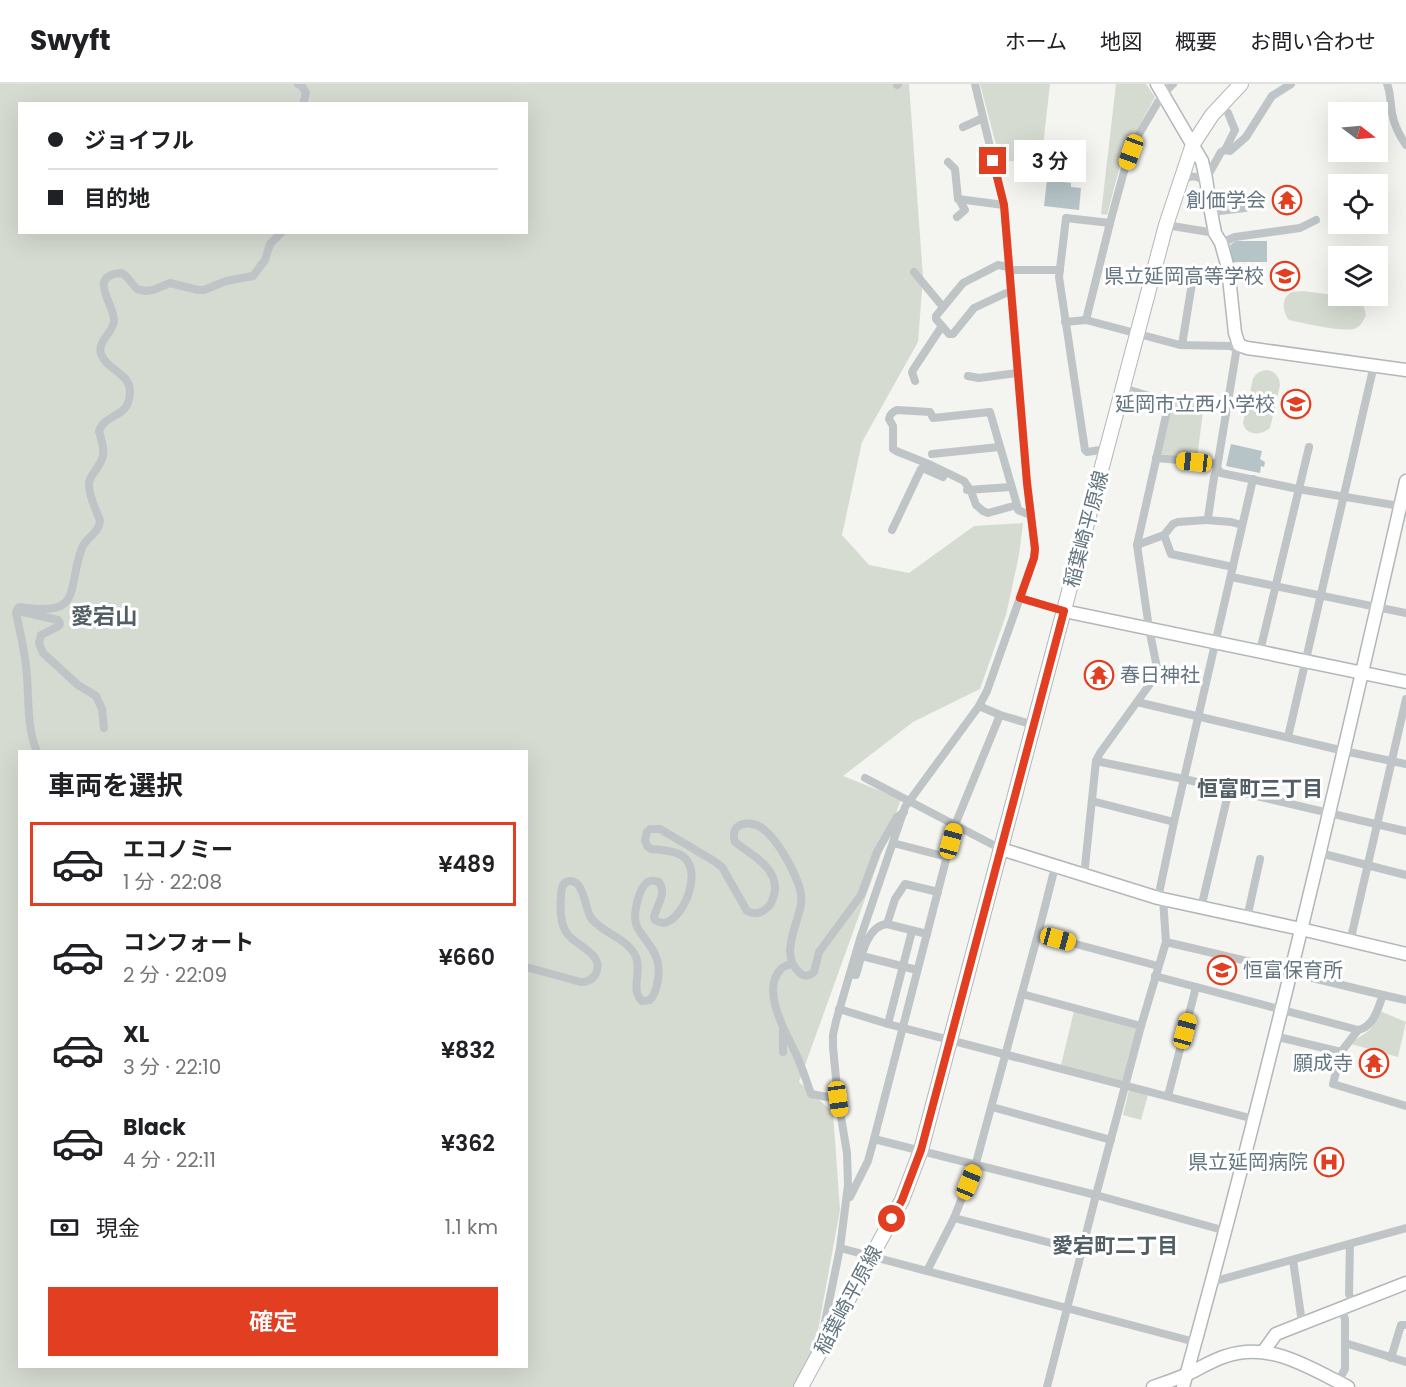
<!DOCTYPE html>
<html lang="ja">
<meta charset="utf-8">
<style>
body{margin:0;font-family:Poppins,"Noto Sans JP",sans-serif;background:#f2f2f2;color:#202124;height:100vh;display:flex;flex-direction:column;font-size:22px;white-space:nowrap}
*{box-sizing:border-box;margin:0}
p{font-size:20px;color:#757577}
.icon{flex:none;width:33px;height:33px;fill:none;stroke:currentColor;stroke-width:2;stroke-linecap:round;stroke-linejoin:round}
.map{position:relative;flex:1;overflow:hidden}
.panel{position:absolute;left:18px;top:666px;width:510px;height:618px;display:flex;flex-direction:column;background:#fff;border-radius:0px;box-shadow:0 6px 24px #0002}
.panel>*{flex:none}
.top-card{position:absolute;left:18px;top:18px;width:510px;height:132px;border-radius:0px;box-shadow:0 6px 24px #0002;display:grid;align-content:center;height:132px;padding:0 30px;background:#fff}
.needle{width:39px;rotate:106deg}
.buttons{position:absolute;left:1328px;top:18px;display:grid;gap:12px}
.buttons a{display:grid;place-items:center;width:60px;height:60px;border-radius:0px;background:#fff;box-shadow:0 6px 24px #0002;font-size:30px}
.end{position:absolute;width:27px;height:27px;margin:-14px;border:8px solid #e23f22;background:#fff;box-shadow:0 0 0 3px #fff}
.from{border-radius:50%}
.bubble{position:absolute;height:42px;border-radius:0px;background:#fff;box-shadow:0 6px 24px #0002;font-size:20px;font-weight:600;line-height:42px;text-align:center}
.car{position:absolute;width:18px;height:36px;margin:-18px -9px;border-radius:8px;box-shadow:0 0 4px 2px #0007;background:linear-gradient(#f5c518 24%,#345 0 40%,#f5c518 0 76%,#345 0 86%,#f5c518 0)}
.top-card b{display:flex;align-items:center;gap:21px;height:57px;font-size:22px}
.top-card b+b{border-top:2px solid #e0e0e0}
.top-card i{width:15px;height:15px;background:#202124}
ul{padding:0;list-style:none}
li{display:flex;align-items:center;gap:18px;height:84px;margin:0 12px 9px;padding:0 18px;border:3px solid transparent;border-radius:0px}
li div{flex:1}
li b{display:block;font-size:22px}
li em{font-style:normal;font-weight:600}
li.current{border-color:#e23f22}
li>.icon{width:54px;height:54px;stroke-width:1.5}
h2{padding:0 30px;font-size:27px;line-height:72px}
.pay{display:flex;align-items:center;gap:15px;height:66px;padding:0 30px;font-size:22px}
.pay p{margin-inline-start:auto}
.button{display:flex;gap:12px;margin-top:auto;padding:12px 30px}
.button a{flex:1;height:69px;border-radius:0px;background:#e23f22;color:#fff;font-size:24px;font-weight:600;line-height:69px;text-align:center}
header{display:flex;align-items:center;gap:36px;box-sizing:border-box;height:84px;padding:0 30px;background:#fff;border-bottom:2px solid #e0e0e0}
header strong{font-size:28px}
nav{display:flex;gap:33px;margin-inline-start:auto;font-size:21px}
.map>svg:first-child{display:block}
.green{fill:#d6dbd1;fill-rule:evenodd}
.water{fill:#b6c4c7}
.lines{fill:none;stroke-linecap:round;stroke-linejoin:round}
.secondary-casing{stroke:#b1b7bb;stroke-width:15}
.primary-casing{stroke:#b2b7ba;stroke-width:16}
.street{stroke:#bfc4c6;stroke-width:8}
.secondary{stroke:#fff;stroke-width:12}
.primary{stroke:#fff;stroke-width:14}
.route{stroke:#e23f22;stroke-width:8}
.labels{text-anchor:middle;stroke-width:6;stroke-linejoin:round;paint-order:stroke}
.poi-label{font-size:20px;fill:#637681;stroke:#fff;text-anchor:end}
.street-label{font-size:20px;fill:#637681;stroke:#fff}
.neighbourhood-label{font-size:21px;font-weight:bold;fill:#515e66;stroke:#fff}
.quarter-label{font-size:22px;font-weight:bold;fill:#515e66;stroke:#fff}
</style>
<header>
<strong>Swyft</strong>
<nav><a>ホーム</a><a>地図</a><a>概要</a><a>お問い合わせ</a></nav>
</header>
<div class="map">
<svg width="1406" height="1303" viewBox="0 0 1406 1303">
<rect width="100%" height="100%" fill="#f4f4f0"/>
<g class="green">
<path d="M 0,0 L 909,0 L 923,193 L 918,258 L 862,358 L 842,451 L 869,481 L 909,489 L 974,442 L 1023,439 L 1019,471 L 1006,531 L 980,605 L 913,638 L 843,692 L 901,715 L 799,998 L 833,1028 L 840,1126 L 814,1268 L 794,1303 L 0,1303 ZM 20,20 L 526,20 L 526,148 L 20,148 ZM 20,668 L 526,668 L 526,1282 L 20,1282 Z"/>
<path d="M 980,0 L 1050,0 L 1041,80 L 1000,76 Z"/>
<path d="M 1116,0 L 1146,0 L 1155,13 L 1123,71 L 1107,131 L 1101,130 Z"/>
<path d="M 1303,207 L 1356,214 L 1363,220 L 1366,231 C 1363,237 1361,243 1354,245 C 1342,248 1302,239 1289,236 C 1283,228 1280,214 1292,208 C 1294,208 1301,207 1303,207 Z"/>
<path d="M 1266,286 C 1275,287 1279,292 1280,301 L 1270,344 C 1261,352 1246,352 1243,339 L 1253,295 C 1256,289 1260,287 1266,286 Z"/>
<path d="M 1173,315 L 1204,319 L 1197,375 L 1161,370 Z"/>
<path d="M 1074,927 L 1136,944 L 1137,946 L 1124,995 L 1122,997 L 1061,981 Z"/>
<path d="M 1380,927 L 1406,938 L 1398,973 L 1351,960 C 1356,954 1362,952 1367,948 C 1374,943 1377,934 1380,927 Z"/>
<path d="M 1129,1006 L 1148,1011 L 1141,1036 L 1123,1031 Z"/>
</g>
<g class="water">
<path d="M 1047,96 L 1071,99 L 1071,103 L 1081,104 L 1079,126 L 1044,122 Z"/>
<path d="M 1236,157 L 1267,157 L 1267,178 L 1232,178 L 1230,161 Z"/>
<path d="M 1231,360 L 1262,367 L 1260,375 L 1265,378 L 1264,383 L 1261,382 L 1260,389 L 1226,382 Z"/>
</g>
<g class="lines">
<g class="secondary-casing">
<g id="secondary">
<path d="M 1157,0 L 1202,77 L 1206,95 L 1211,128 L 1215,149 L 1221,159 L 1228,184 L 1235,249 L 1239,261 L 1247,264 L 1406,286"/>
<path d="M 1064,527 L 1406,598"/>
<path d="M 1001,765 L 1158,814 L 1301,845 L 1406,870"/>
<path d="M 1263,1268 L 1276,1250 L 1286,1246 L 1406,1199"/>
<path d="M 1153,1303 C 1165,1299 1176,1295 1188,1290 C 1200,1284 1213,1276 1226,1272 C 1270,1257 1310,1284 1348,1303"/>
<path d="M 1183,1303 C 1266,1003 1337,700 1406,397"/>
</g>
</g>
<g class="primary-casing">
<path id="primary" d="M 801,1303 L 902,1116 L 921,1066 L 1166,141 L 1193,60 L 1212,31 L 1241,0"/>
</g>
<g class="street">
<path d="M 298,0 L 302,2 L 306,9 L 303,20"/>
<path d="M 1387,0 C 1391,9 1390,19 1392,29 C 1394,41 1399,51 1406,61"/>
<path d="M 897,1 L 898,0"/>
<path d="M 1163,10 L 1173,0"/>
<path d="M 963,43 L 983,34"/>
<path d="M 1225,66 L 1235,46 L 1228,29"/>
<path d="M 948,78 L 955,85 L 958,115 L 1004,121"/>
<path d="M 1206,95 L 1221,68 L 1225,66 L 1230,67 L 1246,53 L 1272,12 L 1291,0"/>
<path d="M 1181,100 C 1188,89 1200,91 1207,101"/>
<path d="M 1211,128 L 1245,124"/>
<path d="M 957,133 L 965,126 L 959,115"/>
<path d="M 1166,141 L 1215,149"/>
<path d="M 1221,159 L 1235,153 L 1300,144 L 1316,136"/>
<path d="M 1008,183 L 998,181 L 963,199 L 936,232 L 936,235 L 949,250 L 953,250 L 974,224 L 1006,209 L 1011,209"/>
<path d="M 1009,186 L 1060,186"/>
<path d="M 914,188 L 943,223"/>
<path d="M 1086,236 L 1111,135 L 1126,80 L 1136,55 L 1158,18 L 1165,14"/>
<path d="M 1065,238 L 1086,236 L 1180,261 L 1231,262 L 1237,266"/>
<path d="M 1182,261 L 1193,193 L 1229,197"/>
<path d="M 968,292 L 979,294 L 1017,289"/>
<path d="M 915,297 L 912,288 L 913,286 L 942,242"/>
<path d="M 1107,365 L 1087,368 L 1085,366 L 1059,193 L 1066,134 L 1110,139"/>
<path d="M 932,370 L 999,363"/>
<path d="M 1156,374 L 1213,379 L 1221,389 L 1298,405 L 1406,423"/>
<path d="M 967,406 L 1011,403"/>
<path d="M 1017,421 L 990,328 L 933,334 L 930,328 L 897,326 C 892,328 890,330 889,335 L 893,342 L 893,365 L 896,367 L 931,381 L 964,397 L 971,407 L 976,421 L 983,427 L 988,429 L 1017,421 L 1018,426 L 1030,431"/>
<path d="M 1206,436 L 1231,438 L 1242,441"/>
<path d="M 892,446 L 921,385 L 925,385 L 943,393"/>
<path d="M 1164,451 L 1171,470 L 1233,483"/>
<path d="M 1137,461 L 1164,451 L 1173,440 L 1178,438 L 1206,436 L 1208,434 L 1214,393 L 1217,384 L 1236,269 L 1239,261"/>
<path d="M 1231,493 L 1406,529"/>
<path d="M 1020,514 L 1064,527"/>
<path d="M 23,528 L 58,536 L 60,539 L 59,542 L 41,551 L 39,559 L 43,569 L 78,601 L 96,612 L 102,625 L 104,644"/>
<path d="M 1260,567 L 1309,363"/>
<path d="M 1137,618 L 1344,667 L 1406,680"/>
<path d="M 979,622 L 1000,631 L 1034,641"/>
<path d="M 1288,653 L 1374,281"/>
<path d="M 37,668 C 27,644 29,618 27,593 C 26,571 20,549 16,528 L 18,524 L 20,523 C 84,533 66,507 82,464 C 86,453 99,450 100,437 C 97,428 88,410 89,400 C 89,395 92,391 95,387 C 107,371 104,365 99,347 C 105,329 128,335 130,310 C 132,289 107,287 101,270 C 97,257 113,249 114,237 C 115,220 86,192 121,189 L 125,191 L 137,205 L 145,207 L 153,206 L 170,199 L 198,206 L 204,206 L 226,197 L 253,192 L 265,176 L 270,160 L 282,148"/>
<path d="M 1096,677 L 1184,695 L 1406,747"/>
<path d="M 865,694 L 1001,765"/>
<path d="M 1092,717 L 1174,738"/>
<path d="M 893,759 L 947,773"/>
<path d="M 1320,769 L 1406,791"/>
<path d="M 1084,792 L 1096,677 L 1100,669 L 1155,593 L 1157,584 L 1149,544 L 1137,461 L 1169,318 L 1123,304"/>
<path d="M 1158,814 L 1174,738 L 1253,395"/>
<path d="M 1201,824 L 1229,706"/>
<path d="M 1247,834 L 1260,775"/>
<path d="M 927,850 L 887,840 L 895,815 L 905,800 L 938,808"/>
<path d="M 1038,850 L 1158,882"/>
<path d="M 1166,858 L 1285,886 L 1296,890 L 1383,911 C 1378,924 1374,943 1358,946 L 1341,968"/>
<path d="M 1350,858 L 1406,615"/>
<path d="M 862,872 L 917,886"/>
<path d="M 792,880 C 788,881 783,882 780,886 C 761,907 786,949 796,970 C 802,983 806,996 811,1010 L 838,1015"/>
<path d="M 526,883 L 581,898 C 588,898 593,896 596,889 C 605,869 574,862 566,848 C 560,838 560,824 561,812 C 561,806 562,798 569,797 C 584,795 585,825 591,834 C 603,850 628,854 636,873 C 642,887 630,906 642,917 L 650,916 C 655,911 657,902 658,895 C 661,879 655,868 646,856 C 642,851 638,846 636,840 C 633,830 639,800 650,797 C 654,796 656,797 659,798 C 667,809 657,821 654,833 L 655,836 C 659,838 660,839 664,839 C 684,836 706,782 679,770 C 670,766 659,766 651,765 L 647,762 L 645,756 L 647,748 L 650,745 L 660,745 L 714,777 L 722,783 L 747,827 C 755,831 761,830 768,823 C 772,819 774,812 775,806 C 776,782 751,771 735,758 C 729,739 749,735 762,744 C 777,755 793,784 799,802 C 801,808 802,814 801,820 C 798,840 780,870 798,887 C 803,893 808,893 814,888 L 819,868 L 861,811 L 877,768 L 897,733 L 904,728"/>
<path d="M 850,890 L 856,891 C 861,875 866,842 887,840"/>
<path d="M 1155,892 L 1358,946"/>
<path d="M 1022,910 L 1141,942"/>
<path d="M 1383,911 L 1406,916"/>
<path d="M 839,925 L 888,940 L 1254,1035"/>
<path d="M 888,940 L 912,847"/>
<path d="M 1274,952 L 1341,968 L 1333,1000 L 1406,1022"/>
<path d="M 783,968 L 783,945"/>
<path d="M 1168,1012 L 1196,903"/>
<path d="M 992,1023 L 1111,1056"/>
<path d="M 874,1055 L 1096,1111 L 1226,1147"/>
<path d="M 850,1113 L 868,1077 L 874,1055 L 955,741 L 1000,631"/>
<path d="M 954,1134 L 1082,1167"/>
<path d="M 1350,1160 L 1349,1210 L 1353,1219"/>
<path d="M 840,1164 L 1195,1258"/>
<path d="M 1293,1176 L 1302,1239"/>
<path d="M 927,1187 L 954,1134 L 976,1079 L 1038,850 L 1055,783"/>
<path d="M 1212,1198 L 1406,1144"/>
<path d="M 821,1257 L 840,1164 L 848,1101 L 847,1069 L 838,1015 L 833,963 L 833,951 L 836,937 L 860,855 L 905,723 L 979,622 L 987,607 L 1034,474 L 1035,465 L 1027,399 L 1004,121 L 975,0"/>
<path d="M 1345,1259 L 1406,1278"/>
<path d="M 1391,1274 L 1401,1241 L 1406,1241"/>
<path d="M 1338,1298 L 1345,1285 L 1345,1235 L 1341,1224"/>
<path d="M 1047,1303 L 1096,1111 L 1141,942 L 1166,858 L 1163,815"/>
</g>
<use href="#secondary" class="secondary"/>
<use href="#primary" class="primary"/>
</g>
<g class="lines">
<path class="route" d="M 892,1135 L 902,1116 L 921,1066 L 1064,527 L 1020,514 L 1034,474 L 1035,465 L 1027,399 L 1005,133 L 1004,121 L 993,77"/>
</g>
<defs>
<g id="temple-ring" transform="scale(1.5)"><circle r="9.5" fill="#fff" stroke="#e23f22" stroke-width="1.5"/><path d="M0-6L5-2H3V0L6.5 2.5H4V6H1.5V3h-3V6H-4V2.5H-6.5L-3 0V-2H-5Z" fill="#e23f22"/></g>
<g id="school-ring" transform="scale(1.5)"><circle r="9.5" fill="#fff" stroke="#e23f22" stroke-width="1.5"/><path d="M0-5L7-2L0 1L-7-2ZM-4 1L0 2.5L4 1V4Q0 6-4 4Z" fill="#e23f22"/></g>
<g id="hospital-ring" transform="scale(1.5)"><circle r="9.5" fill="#fff" stroke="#e23f22" stroke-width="1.5"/><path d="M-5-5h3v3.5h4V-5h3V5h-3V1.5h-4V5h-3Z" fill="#e23f22"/></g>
</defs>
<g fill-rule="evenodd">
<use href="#temple-ring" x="1287" y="116"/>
<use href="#school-ring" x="1285" y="192"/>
<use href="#school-ring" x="1296" y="320"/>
<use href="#temple-ring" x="1099" y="591"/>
<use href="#school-ring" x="1222" y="886"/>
<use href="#temple-ring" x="1374" y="979"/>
<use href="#hospital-ring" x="1329" y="1078"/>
</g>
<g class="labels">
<g class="poi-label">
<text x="1266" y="123">創価学会</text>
<text x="1264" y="199">県立延岡高等学校</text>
<text x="1275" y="327">延岡市立西小学校</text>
<text x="1120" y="598" text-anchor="start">春日神社</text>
<text x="1243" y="893" text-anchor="start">恒富保育所</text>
<text x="1353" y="986">願成寺</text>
<text x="1308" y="1085">県立延岡病院</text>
</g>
<g class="street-label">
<text transform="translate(1086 445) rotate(-75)" y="7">稲葉崎平原線</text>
<text transform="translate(848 1216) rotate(-62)" y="7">稲葉崎平原線</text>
</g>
<g class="neighbourhood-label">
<text x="1260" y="712">恒富町三丁目</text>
<text x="1115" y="1169">愛宕町二丁目</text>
</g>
<g class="quarter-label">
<text x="104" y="540">愛宕山</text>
</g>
</g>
</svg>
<div class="buttons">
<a><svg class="needle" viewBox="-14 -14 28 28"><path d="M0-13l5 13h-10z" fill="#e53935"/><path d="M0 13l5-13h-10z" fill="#757577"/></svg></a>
<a><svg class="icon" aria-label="locate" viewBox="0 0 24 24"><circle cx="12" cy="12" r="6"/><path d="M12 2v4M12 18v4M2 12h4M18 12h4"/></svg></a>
<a><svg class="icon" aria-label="layers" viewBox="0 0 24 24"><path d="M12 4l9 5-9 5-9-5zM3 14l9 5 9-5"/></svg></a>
</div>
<i class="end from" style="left:892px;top:1135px"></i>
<i class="end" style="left:993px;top:77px"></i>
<div class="bubble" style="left:1014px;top:56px;width:72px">3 分</div>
<i class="car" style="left:1131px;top:68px;rotate:200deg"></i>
<i class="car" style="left:1194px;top:378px;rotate:276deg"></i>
<i class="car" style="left:951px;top:757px;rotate:15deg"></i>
<i class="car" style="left:1058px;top:855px;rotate:105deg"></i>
<i class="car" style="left:1185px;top:947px;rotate:15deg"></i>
<i class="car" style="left:838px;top:1015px;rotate:172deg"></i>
<i class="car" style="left:969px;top:1098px;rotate:22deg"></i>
<div class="top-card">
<b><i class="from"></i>ジョイフル</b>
<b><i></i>目的地</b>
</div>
<section class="panel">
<h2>車両を選択</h2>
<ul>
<li class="current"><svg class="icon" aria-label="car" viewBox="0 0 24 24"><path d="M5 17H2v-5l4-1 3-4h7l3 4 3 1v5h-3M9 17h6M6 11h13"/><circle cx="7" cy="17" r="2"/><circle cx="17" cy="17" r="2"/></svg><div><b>エコノミー</b><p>1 分 · 22:08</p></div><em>¥489</em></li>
<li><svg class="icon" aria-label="car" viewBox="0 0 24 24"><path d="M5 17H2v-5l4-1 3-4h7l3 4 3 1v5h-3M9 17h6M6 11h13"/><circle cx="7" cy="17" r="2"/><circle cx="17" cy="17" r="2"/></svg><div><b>コンフォート</b><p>2 分 · 22:09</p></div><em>¥660</em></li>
<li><svg class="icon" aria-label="car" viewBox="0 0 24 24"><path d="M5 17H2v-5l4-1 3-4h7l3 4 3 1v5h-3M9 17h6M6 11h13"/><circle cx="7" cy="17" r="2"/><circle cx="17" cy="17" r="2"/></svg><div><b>XL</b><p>3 分 · 22:10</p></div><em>¥832</em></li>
<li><svg class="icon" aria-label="car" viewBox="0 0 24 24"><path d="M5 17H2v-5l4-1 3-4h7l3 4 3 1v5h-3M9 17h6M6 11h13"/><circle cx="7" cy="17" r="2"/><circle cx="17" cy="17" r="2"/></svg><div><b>Black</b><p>4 分 · 22:11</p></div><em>¥362</em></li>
</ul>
<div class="pay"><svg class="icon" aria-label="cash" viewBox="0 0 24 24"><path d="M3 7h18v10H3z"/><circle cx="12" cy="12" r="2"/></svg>現金<p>1.1 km</p></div>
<div class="button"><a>確定</a></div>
</section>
</div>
